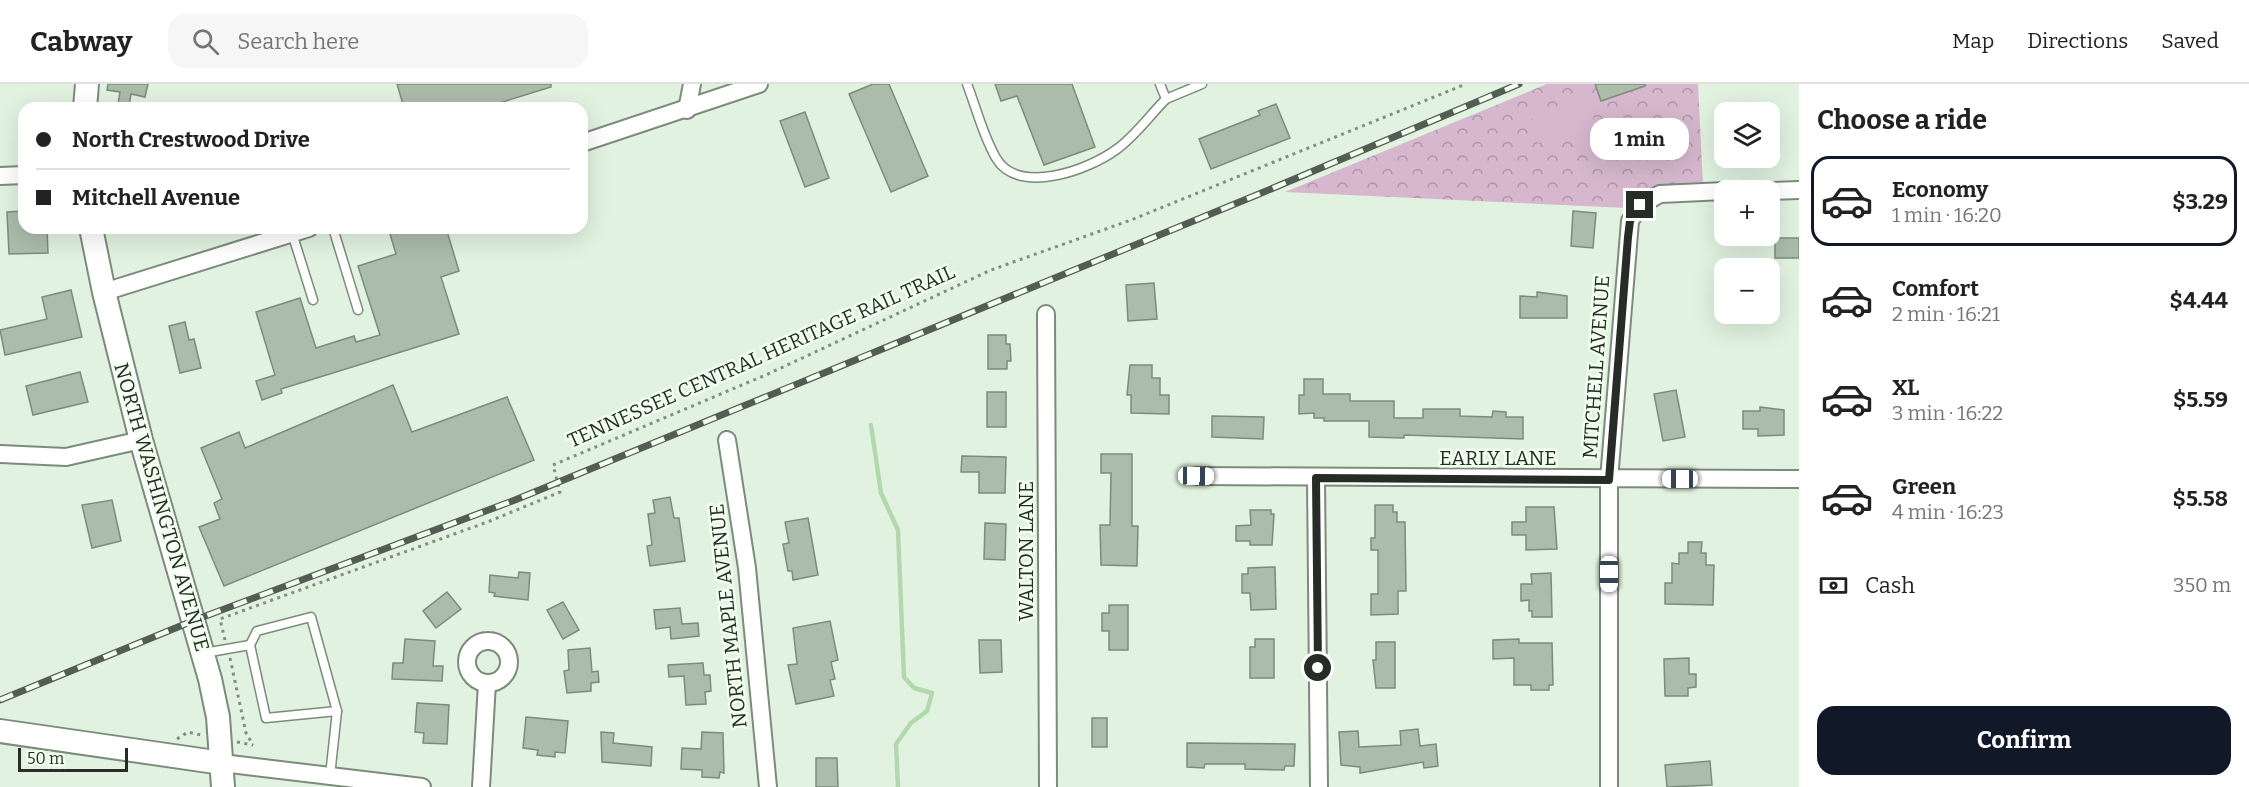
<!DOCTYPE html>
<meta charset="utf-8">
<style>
body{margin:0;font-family:Bitter,serif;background:#f6f6f6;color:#222;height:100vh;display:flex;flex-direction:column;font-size:22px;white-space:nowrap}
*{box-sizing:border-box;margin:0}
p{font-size:20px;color:#767676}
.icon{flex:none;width:33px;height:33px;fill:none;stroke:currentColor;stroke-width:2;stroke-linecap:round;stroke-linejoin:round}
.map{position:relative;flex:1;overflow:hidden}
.sheet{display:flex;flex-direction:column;background:#fff;width:450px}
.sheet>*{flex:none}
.top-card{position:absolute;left:18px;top:18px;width:570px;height:132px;border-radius:18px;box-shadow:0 6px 24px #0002;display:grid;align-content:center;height:132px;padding:0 18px;background:#fff}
.buttons{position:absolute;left:1714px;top:18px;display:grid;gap:12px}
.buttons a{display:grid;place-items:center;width:66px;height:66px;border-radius:12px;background:#fff;box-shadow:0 6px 24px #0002;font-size:30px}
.scale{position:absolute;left:18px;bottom:15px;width:110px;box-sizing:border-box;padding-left:6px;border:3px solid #272d26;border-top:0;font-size:16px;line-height:21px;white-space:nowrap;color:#272d26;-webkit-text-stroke:4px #f1ffef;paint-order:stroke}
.end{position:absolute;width:27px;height:27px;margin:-14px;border:8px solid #272d26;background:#fff;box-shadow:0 0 0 3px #fff}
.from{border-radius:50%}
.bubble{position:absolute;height:42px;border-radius:18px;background:#fff;box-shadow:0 6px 24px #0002;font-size:20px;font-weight:700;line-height:42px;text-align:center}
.car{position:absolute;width:18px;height:36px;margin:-18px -9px;border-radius:8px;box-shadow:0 0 4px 2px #0007;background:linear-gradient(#fff 24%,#345 0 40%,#fff 0 76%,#345 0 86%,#fff 0)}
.top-card b{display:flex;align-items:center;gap:21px;height:57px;font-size:22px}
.top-card b+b{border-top:2px solid #e0e0e0}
.top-card i{width:15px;height:15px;background:#222}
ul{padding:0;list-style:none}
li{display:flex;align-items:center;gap:18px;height:90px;margin:0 12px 9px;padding:0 6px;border:3px solid transparent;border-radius:18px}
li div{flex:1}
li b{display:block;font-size:22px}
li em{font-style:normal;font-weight:700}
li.current{border-color:#111827}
li>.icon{width:54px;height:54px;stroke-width:1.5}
h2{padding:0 18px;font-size:27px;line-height:72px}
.pay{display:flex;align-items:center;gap:15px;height:66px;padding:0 18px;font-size:22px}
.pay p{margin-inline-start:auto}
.cta{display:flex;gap:12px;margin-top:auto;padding:12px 18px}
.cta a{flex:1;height:69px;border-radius:18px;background:#111827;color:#fff;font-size:24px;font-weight:700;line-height:69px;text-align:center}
header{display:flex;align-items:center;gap:36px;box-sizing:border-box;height:84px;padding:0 30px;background:#fff;border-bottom:2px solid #e0e0e0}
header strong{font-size:28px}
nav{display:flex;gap:33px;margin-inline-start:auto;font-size:21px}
.search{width:420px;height:54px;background:#f6f6f6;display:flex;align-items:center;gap:15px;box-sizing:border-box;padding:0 21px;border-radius:18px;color:#767676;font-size:22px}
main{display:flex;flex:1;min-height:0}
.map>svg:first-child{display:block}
.park{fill:url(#park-crowns)}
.pitch{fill:#d6b7ce}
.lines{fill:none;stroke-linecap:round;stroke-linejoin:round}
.stream{stroke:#b2d9ae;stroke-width:4.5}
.building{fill:#abbcaa;stroke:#7c8c7b;stroke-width:1.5}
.lane-casing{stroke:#7c8b7a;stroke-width:11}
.street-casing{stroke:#7c8b7a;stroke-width:20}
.secondary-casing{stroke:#7c8b7a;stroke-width:26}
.path{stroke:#828e81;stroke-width:3;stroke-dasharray:3 4.5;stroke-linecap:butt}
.lane{stroke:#fff;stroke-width:8}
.street{stroke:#fff;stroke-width:16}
.secondary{stroke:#fff;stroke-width:22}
.rail-casing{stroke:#545d53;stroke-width:7}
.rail{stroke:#f1ffef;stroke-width:4.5;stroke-dasharray:14;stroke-linecap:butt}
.route{stroke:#272d26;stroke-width:8}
.labels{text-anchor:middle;stroke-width:5;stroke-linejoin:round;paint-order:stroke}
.street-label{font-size:20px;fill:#272d26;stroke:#f1ffef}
</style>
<header>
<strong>Cabway</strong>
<div class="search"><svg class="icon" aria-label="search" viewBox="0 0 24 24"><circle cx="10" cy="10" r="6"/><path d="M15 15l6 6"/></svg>Search here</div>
<nav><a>Map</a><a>Directions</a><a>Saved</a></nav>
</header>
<main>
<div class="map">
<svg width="1799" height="703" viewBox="0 0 1799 703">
<defs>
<pattern id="park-crowns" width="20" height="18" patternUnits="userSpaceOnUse" patternTransform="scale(1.5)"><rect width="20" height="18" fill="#d6b7ce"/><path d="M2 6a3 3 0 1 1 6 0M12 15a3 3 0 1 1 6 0" fill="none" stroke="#ae95a7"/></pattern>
</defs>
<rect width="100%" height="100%" fill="#e1f2e0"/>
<path class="park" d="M 1547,0 L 1698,0 L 1703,102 C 1675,103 1645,100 1626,124 L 1285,108 Z"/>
<path class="pitch" d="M 1590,15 L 1596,48 L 1538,59 L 1531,27 Z"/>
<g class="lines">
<path class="stream" d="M 871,341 L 881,409 L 898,446 L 904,593 L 914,604 L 932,609 L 927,627 L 911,639 L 896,660 L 898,703"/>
</g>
<g class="building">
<path d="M 108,0 L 148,0 L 145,13 L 131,10 L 129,22 L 118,20 L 120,8 L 107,6 Z"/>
<path d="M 397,0 L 551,0 L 551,3 L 483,24 L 404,24 Z"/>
<path d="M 873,0 L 889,0 L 928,92 L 891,108 L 849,10 Z"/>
<path d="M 995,0 L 1072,0 L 1095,63 L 1044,81 L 1017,12 L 1001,17 Z"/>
<path d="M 1595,0 L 1645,0 L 1645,2 L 1601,17 Z"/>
<path d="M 1276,20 L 1290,54 L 1211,85 L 1199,55 L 1260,31 L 1258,27 Z"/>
<path d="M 805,28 L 829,94 L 805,103 L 780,37 Z"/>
<path d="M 24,127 L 24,144 L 47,144 L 48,169 L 9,170 L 7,128 Z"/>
<path d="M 1573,127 L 1596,129 L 1593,164 L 1571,162 Z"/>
<path d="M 411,144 L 446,144 L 459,187 L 441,193 L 459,250 L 281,305 L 282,309 L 262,316 L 256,297 L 275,291 L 256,228 L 300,214 L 316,264 L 354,252 L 356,258 L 380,251 L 358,182 L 396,170 L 390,150 Z"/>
<rect x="1775" y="154" width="24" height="20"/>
<path d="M 1154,199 L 1157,235 L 1128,237 L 1126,201 Z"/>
<path d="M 71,206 L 82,253 L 5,271 L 0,246 L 47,235 L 42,213 Z"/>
<path d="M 1537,208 L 1567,212 L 1567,234 L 1520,234 L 1520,212 L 1537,213 Z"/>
<path d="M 185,238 L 189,256 L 194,255 L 201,284 L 180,289 L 169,242 Z"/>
<path d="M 988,251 L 1006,251 L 1006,260 L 1010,260 L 1011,277 L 1007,277 L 1007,285 L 988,285 Z"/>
<path d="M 1130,281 L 1152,281 L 1152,294 L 1160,294 L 1160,311 L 1169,311 L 1169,330 L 1131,329 L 1131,311 L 1127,311 Z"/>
<path d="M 80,288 L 88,318 L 33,331 L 26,302 Z"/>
<path d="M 1304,295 L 1323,295 L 1323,310 L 1350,310 L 1350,317 L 1394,317 L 1394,334 L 1423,334 L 1423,325 L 1460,325 L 1460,332 L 1492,333 L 1493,327 L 1506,328 L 1506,333 L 1523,333 L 1523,355 L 1404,351 L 1404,354 L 1369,353 L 1369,337 L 1324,337 L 1324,334 L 1314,334 L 1314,329 L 1299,330 L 1299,311 L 1304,311 Z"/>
<path d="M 393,301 L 412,348 L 507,313 L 534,376 L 224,502 L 199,443 L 220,435 L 214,419 L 222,415 L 201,364 L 239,348 L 245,364 Z"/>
<path d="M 1676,306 L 1685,353 L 1663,357 L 1654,310 Z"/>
<rect x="987" y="308" width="19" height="35"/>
<path d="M 1760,323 L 1784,326 L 1784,351 L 1758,352 L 1758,345 L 1743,345 L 1743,327 L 1760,327 Z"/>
<path d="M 1212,332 L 1264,333 L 1263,355 L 1212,353 Z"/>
<path d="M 1101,370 L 1132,370 L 1132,442 L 1138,442 L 1137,482 L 1101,481 L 1100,441 L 1110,441 L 1111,389 L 1101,389 Z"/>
<path d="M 962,372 L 1006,373 L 1005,409 L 979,409 L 979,388 L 961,388 Z"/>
<path d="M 670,413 L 674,434 L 679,434 L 685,477 L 650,482 L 647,462 L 652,461 L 648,430 L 655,429 L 653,416 Z"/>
<path d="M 112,416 L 121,457 L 92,464 L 82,421 Z"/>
<path d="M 1375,421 L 1393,421 L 1393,428 L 1397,428 L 1397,438 L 1405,438 L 1406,507 L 1398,507 L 1398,530 L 1371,531 L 1371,510 L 1378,510 L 1378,466 L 1371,466 L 1371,454 L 1375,454 Z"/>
<path d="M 1526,423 L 1554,423 L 1557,465 L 1526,466 L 1526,451 L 1512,451 L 1512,438 L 1526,438 Z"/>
<path d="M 1250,426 L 1271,426 L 1271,430 L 1274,430 L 1272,461 L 1250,461 L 1250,457 L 1236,457 L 1236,442 L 1251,441 Z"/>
<path d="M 808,434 L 818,491 L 793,496 L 792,487 L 788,487 L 783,460 L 789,459 L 785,438 Z"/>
<path d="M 985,439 L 1006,440 L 1005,476 L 984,475 Z"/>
<path d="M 1688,458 L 1702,458 L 1701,469 L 1706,469 L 1706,481 L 1714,481 L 1713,521 L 1665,520 L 1665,499 L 1672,499 L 1672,479 L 1679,480 L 1679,469 L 1688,469 Z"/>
<path d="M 1275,483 L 1276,525 L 1251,526 L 1250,509 L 1242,509 L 1242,490 L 1248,490 L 1248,484 Z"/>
<path d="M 519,488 L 530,489 L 528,516 L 494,512 L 495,509 L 489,508 L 490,491 L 518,494 Z"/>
<path d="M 1551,489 L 1552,533 L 1532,533 L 1532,527 L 1529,527 L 1529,516 L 1521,517 L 1521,500 L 1532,500 L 1531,490 Z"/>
<path d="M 447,508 L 461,525 L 436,544 L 423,527 Z"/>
<path d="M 563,518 L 579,546 L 563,555 L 547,526 Z"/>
<path d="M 1109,521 L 1128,521 L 1128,566 L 1109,566 L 1109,547 L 1102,547 L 1102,529 L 1109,529 Z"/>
<path d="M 680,524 L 682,540 L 698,539 L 699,552 L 671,555 L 670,543 L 656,545 L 654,526 Z"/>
<path d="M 830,537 L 838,576 L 831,578 L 835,595 L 830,596 L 834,612 L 796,620 L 788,581 L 797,580 L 793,544 Z"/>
<path d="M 405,555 L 435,557 L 433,582 L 443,582 L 442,597 L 392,595 L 393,579 L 403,579 Z"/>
<path d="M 1255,555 L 1274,555 L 1274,594 L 1250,594 L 1250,563 L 1255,563 Z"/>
<path d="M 1519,555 L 1519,559 L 1552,559 L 1553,601 L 1549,601 L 1549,606 L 1531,606 L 1531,601 L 1514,601 L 1514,574 L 1493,575 L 1493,556 Z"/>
<path d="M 979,556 L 1001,556 L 1002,588 L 980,589 Z"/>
<path d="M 1376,558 L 1395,558 L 1395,604 L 1376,604 L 1373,576 L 1376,576 Z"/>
<path d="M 590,564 L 592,588 L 598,587 L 599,598 L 591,599 L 591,607 L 567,609 L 564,587 L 569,586 L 568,566 Z"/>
<path d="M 1689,574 L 1689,590 L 1696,590 L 1696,603 L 1688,604 L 1688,612 L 1665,612 L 1664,575 Z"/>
<path d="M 703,579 L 704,591 L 710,591 L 711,607 L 705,608 L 706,620 L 686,621 L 684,592 L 669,593 L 668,581 Z"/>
<path d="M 417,619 L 449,621 L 447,660 L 423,659 L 424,649 L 415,648 Z"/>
<path d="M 526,633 L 568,637 L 565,669 L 555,668 L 555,673 L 537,671 L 538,666 L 523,664 Z"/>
<rect x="1092" y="634" width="15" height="29"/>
<path d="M 1418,645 L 1420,662 L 1436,660 L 1438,682 L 1424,684 L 1423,678 L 1360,689 L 1360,683 L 1341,681 L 1339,648 L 1358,647 L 1359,663 L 1401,661 L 1400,647 Z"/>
<path d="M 601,648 L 614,649 L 613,659 L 652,663 L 651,682 L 602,678 Z"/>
<path d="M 702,648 L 723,649 L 724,689 L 720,688 L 719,694 L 702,693 L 702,686 L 681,685 L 682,664 L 701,665 Z"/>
<path d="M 1187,659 L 1295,660 L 1294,682 L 1285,682 L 1284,686 L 1245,685 L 1245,680 L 1205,680 L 1204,684 L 1187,683 Z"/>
<path d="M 816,674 L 837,674 L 838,703 L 816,703 Z"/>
<path d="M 1710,677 L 1712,701 L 1667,703 L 1665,681 Z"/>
</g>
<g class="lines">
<g class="lane-casing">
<g id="lane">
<path d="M 967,0 C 976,23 983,52 996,74 C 1018,112 1089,86 1117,65 C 1135,52 1150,31 1166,15"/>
<path d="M 1160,0 L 1166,15 L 1202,0"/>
<path d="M 333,144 L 358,226"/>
<path d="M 292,149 L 313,216"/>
<path d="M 250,561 L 257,547 L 311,533 L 337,627"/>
<path d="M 204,569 L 250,561 L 266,634 L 337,627 L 330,692"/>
</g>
</g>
<g class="street-casing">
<g id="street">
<path d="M 687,26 L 692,0"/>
<path d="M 582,59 L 759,0"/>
<path d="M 0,92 L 24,91"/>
<path d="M 1770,107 L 1799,106"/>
<path d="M 104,208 L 309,144"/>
<path d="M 1046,230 L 1048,703"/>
<path d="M 727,356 L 747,484 L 768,703"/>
<path d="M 0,370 L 66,373 L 141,356"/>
<path d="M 1196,392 L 1799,395"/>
<path d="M 1316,394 L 1319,703"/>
<circle cx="488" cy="578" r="21"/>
<path d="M 222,679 L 422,703"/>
<path d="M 481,703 L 487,599"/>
<path d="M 1609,703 L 1609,396 L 1630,137 L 1640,121 L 1660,110 L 1725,107"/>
</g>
</g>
<g class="secondary-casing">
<g id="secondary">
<path d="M 85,24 L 87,0"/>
<path d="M 91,144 L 104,208 L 141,356 L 210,595 L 218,633 L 223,703"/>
<path d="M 0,647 L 222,679"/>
</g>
</g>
<g class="path">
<path d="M 225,556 L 220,535 L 490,437 L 560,408 L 553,381 L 768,290 L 991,186 L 1131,136 L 1466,0"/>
<path d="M 230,574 L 246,649 L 253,661"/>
<path d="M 177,655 L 188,648 L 201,651"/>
<path d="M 237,658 L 253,661"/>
</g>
<use href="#lane" class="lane"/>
<use href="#street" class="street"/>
<use href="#secondary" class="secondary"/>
<g class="rail-casing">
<path id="rail" d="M 0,616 L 195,536 L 515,416 L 1259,110 L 1519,0"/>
</g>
<use href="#rail" class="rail"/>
</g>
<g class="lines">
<path class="route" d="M 1318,584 L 1316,394 L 1609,396 L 1628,153 L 1630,137 L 1640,121"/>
</g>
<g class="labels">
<g class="street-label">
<text transform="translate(761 272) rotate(-24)" y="7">TENNESSEE CENTRAL HERITAGE RAIL TRAIL</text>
<text transform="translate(1596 283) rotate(-86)" y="7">MITCHELL AVENUE</text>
<text x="1498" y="381">EARLY LANE</text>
<text transform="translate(162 423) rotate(74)" y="7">NORTH WASHINGTON AVENUE</text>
<text transform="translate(1026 467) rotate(-90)" y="7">WALTON LANE</text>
<text transform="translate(728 532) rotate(-96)" y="7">NORTH MAPLE AVENUE</text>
</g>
</g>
</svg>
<div class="buttons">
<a><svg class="icon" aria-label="layers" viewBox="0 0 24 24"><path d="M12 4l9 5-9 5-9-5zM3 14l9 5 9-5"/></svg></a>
<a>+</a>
<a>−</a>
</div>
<div class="scale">50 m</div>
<i class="end from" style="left:1318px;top:584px"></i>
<i class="end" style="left:1640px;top:121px"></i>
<div class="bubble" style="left:1590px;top:34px;width:99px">1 min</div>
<i class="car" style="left:1196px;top:392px;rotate:91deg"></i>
<i class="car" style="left:1680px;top:395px;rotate:270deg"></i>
<i class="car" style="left:1609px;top:490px;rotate:180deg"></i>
<div class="top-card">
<b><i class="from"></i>North Crestwood Drive</b>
<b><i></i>Mitchell Avenue</b>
</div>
</div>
<section class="sheet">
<h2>Choose a ride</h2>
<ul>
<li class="current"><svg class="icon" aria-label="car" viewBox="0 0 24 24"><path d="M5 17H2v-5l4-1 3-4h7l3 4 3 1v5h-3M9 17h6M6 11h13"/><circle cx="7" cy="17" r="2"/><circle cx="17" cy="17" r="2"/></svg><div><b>Economy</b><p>1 min · 16:20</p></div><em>$3.29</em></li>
<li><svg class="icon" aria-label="car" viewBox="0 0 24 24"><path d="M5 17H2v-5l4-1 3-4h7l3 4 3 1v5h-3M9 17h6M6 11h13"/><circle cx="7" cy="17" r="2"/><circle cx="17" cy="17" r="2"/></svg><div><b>Comfort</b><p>2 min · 16:21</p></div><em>$4.44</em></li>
<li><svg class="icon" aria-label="car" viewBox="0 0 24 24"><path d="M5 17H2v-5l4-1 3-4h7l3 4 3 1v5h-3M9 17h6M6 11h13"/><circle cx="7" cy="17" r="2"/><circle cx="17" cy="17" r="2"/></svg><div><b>XL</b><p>3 min · 16:22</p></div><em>$5.59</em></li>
<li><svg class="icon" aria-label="car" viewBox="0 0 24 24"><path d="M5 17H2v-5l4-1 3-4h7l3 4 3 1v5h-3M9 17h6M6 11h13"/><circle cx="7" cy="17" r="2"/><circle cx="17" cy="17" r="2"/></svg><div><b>Green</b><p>4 min · 16:23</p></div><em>$5.58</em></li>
</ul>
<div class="pay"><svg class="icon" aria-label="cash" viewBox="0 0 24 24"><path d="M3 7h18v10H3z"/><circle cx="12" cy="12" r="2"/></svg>Cash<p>350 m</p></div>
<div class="cta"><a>Confirm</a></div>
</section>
</main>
